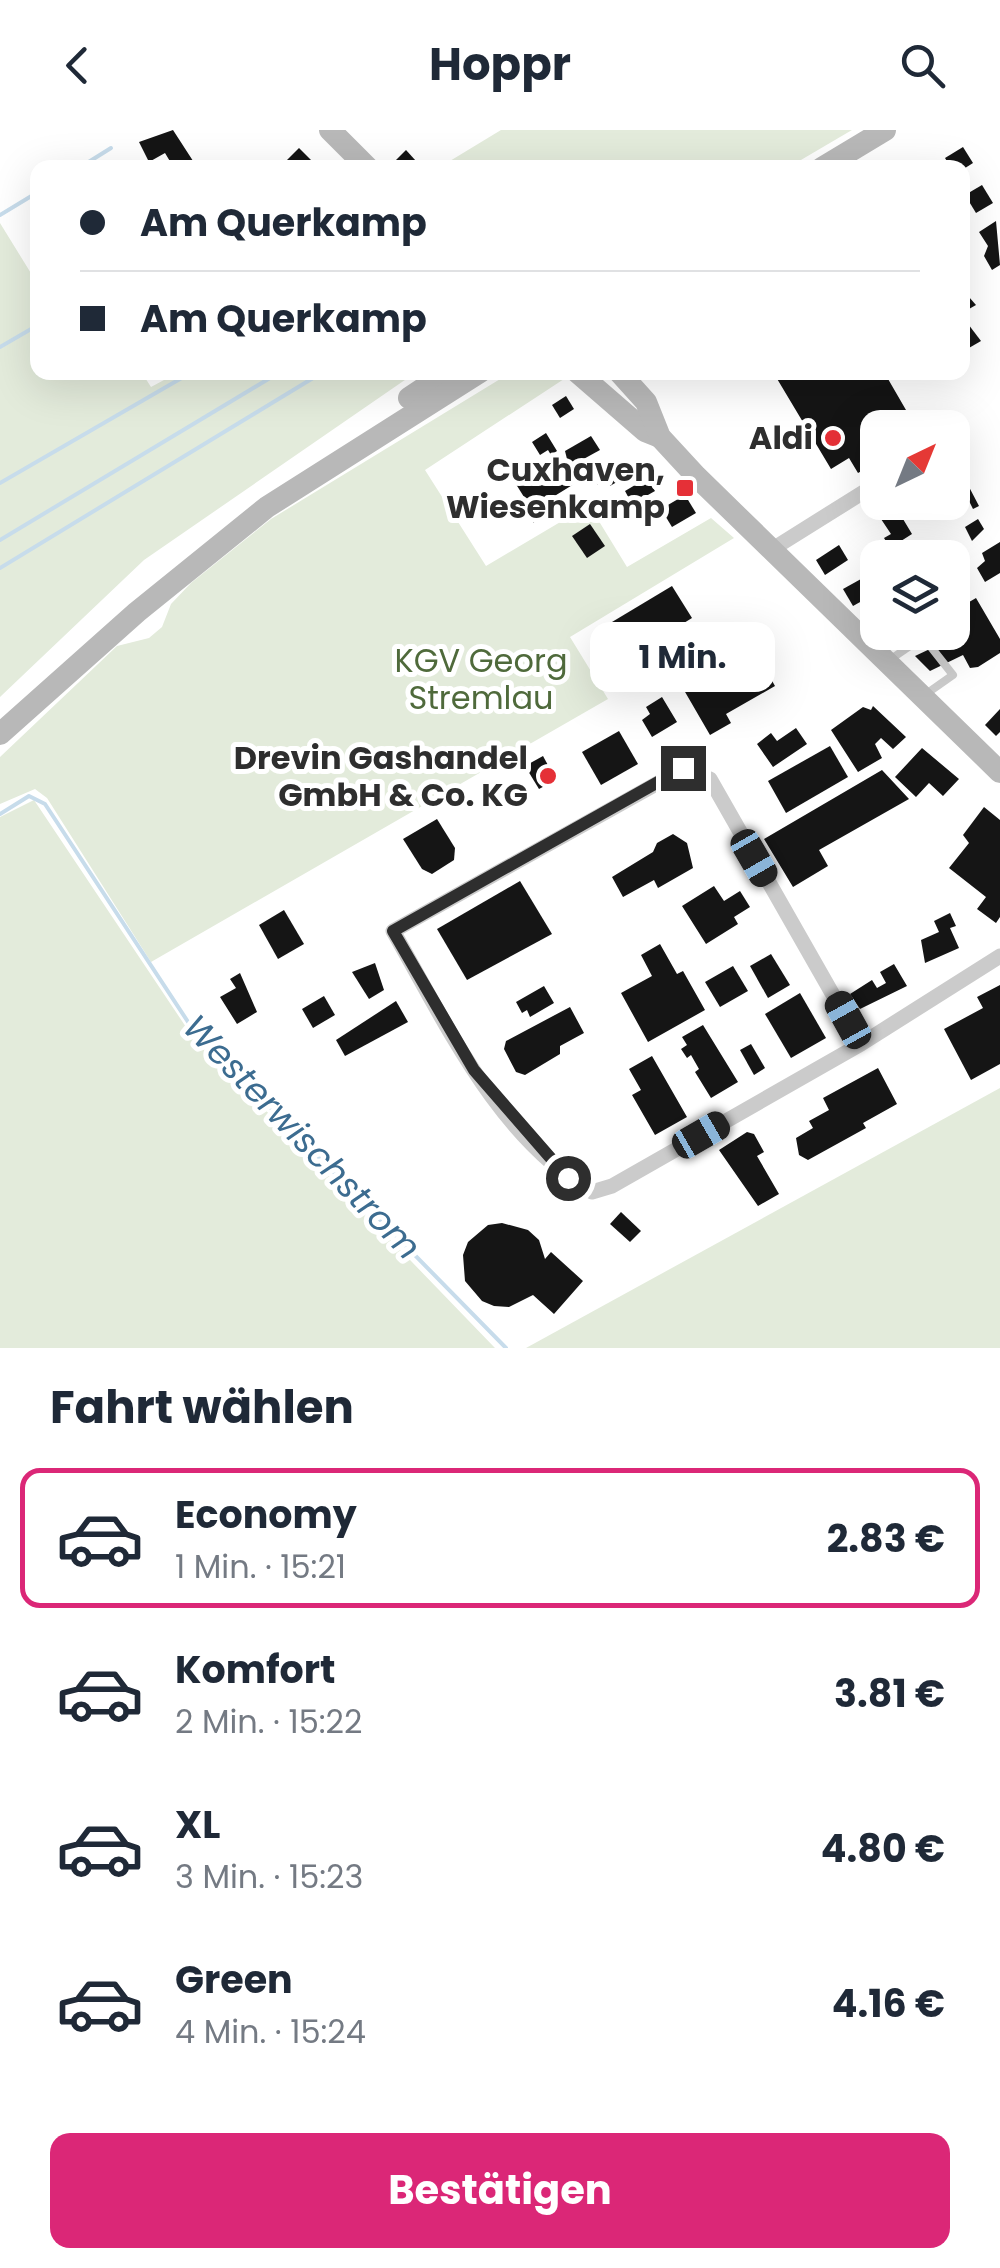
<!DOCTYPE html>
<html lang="de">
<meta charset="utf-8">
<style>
body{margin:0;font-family:Poppins,sans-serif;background:#f6f6f7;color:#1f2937;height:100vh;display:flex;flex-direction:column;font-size:38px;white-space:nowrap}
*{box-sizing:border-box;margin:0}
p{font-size:32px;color:#747a83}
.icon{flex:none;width:55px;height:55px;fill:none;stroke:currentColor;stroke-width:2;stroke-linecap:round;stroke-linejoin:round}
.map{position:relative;height:1218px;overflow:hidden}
.details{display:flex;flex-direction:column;background:#fff;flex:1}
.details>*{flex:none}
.guide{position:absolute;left:30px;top:30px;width:940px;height:220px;border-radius:20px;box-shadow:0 10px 40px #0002;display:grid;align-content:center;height:220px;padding:0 50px;background:#fff}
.needle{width:65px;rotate:43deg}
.buttons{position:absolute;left:860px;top:280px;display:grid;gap:20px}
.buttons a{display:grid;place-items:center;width:110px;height:110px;border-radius:20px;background:#fff;box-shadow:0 10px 40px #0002;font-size:50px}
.end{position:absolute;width:45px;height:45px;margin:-22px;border:12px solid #2e2e2e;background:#fff;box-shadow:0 0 0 5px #fff}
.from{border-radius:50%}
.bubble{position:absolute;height:70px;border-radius:20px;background:#fff;box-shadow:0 10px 40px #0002;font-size:32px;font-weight:700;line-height:70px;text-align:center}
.car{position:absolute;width:30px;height:60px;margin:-30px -15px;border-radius:12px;box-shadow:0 0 8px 2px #0007;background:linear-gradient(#222 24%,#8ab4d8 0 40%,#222 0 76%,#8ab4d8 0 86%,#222 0)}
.guide b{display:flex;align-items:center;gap:35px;height:95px;font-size:38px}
.guide b+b{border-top:2px solid #e0e1e3}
.guide i{width:25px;height:25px;background:#1f2937}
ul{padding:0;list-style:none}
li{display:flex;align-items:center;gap:30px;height:140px;margin:0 20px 15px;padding:0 30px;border:5px solid transparent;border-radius:20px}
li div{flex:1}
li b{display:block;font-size:38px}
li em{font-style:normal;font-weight:700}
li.current{border-color:#db2777}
li>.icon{width:90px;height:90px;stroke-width:1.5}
h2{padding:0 50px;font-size:45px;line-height:120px}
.primary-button{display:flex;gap:20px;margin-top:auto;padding:20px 50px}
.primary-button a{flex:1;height:115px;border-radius:20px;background:#db2777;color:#fff;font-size:40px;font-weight:700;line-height:115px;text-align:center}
header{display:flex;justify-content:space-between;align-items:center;height:130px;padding:0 50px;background:#fff;font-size:45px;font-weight:700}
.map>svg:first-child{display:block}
.green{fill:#e3ebdb}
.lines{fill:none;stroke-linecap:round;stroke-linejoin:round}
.stream{stroke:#c7dceb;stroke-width:4}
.building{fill:#151515}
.lane{stroke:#cbcbcb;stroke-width:8}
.street{stroke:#cbcbcb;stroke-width:15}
.secondary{stroke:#b8b8b8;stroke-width:22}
.route{stroke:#2e2e2e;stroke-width:12}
.poi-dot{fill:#e53037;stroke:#fff;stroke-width:4}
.labels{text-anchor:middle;stroke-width:10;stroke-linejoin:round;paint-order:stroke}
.poi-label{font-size:32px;font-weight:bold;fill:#2e2e2e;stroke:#fff;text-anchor:end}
.park-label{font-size:32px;fill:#4f6a3b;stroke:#fff}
.water-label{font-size:35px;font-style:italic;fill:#3c6c90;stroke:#fff}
</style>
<header><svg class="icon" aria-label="back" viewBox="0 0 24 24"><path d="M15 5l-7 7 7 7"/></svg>Hoppr<svg class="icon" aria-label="search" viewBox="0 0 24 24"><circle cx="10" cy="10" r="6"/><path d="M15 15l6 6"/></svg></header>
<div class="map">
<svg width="1000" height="1218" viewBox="0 0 1000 1218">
<rect width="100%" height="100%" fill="#fff"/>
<g class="green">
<path d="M 501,0 L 852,0 L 789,37 L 440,37 Z"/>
<path d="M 0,93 L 37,153 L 38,242 L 142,243 L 151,257 L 177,243 L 415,243 L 144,430 L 0,567 Z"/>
<path d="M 510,243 L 558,243 L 564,249 L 425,340 L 486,436 L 589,375 L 627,437 L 711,388 L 734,408 L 570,507 L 608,569 L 151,832 L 47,668 L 35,659 L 0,674 L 0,627 L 117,516 L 149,508 L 162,497 L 171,474 L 191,453 L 271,389 Z"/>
<path d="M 34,670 L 188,900 L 495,1218 L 0,1218 L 0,687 Z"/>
<path d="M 1000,958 L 1000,1218 L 526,1218 Z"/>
</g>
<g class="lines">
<g class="stream">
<path d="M 79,38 L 111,18"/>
<path d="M 0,85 L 38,62"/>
<path d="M 0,217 L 38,195"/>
<path d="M 0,353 L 192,242"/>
<path d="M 0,410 L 280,242"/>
<path d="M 0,438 L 323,242"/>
<path d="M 0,684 L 29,666 L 45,674 L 192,898 L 506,1218"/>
</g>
</g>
<g class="building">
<path d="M 173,0 L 195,34 L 192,38 L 167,38 L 171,33 L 165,23 L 149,32 L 139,12 Z"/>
<path d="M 963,17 L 973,33 L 962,40 L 951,38 L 945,28 Z"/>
<path d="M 299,18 L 315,34 L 311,38 L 292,38 L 286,31 Z"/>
<path d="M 406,20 L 416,31 L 409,38 L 400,38 L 394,32 Z"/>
<path d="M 982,55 L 993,73 L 976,83 L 965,65 Z"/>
<path d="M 996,91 L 1000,135 L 992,140 L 984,126 L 988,116 L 979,102 Z"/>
<path d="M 962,159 L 976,175 L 962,183 Z"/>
<path d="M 962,186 L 981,211 L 962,222 Z"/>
<path d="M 773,242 L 884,242 L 906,280 L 900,283 L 907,295 L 878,298 L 878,332 L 858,343 L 849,328 L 831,339 Z"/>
<path d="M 566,266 L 574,279 L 560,288 L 552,275 Z"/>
<path d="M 546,303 L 557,321 L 551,325 L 548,320 L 540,325 L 532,312 Z"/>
<path d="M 591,306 L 600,320 L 569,337 L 565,321 Z"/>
<path d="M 612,328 L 622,349 L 610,356 L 606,351 L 598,355 L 589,341 Z"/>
<path d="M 537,336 L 549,355 L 568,343 L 574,354 L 540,375 L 546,384 L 533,393 L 533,381 L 528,384 L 517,372 L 524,367 L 514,351 Z"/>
<path d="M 647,348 L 655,361 L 632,374 L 625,361 Z"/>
<path d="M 956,348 L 963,358 L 968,355 L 979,376 L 973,379 L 969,371 L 960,375 L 952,363 Z"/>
<path d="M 572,363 L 582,377 L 562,390 L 553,376 Z"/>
<path d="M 685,365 L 696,383 L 672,397 L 661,379 Z"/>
<path d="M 897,379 L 912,404 L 890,418 L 884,408 L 891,404 L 881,389 Z"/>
<path d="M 978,389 L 984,399 L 972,411 L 965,397 Z"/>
<path d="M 590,394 L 605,416 L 587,428 L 572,406 Z"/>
<path d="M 1000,412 L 1000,443 L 985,452 L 977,438 L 985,431 L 982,423 Z"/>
<path d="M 839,415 L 848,430 L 825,445 L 816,430 Z"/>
<path d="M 870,444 L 878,462 L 853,476 L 843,459 Z"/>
<path d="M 672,456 L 692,488 L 632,525 L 612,492 Z"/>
<path d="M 976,468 L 1000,509 L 1000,523 L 978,537 L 970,538 L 963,525 L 930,541 L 915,526 L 949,510 L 952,482 Z"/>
<path d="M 751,514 L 775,556 L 726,584 L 731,593 L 710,605 L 681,555 Z"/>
<path d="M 662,567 L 677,592 L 652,607 L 642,590 L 650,584 L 646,577 Z"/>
<path d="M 873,576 L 906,607 L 893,619 L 881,608 L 875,614 L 882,628 L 858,642 L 831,600 L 863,577 L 871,580 Z"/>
<path d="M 1000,579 L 1000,602 L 996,606 L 985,595 Z"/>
<path d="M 796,598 L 807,614 L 773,637 L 757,614 L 771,603 L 777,611 Z"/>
<path d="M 619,601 L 638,634 L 601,655 L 582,622 Z"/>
<path d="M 830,616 L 848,647 L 786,683 L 768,651 Z"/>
<path d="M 922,618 L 959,649 L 943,666 L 929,653 L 916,667 L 895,647 Z"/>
<path d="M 543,626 L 556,650 L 539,659 L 525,636 Z"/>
<path d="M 882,640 L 909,669 L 819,720 L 828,736 L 793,757 L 764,709 Z"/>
<path d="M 984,677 L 1000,690 L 1000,787 L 996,793 L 977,779 L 986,767 L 949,738 L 969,713 L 963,705 Z"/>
<path d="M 437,689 L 455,718 L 454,730 L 432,744 L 422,739 L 403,709 Z"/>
<path d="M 673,704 L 687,713 L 693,738 L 658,758 L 654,750 L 623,767 L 612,747 L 653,722 L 657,713 Z"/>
<path d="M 520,751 L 552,804 L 467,850 L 437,799 Z"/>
<path d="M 714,756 L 724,771 L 740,761 L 750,777 L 734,787 L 738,794 L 706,814 L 682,776 Z"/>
<path d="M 284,780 L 304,814 L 278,829 L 259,795 Z"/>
<path d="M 950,783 L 956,796 L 950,798 L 959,818 L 925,833 L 921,810 L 939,802 L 934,791 Z"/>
<path d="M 660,814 L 677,844 L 683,841 L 705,880 L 648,912 L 621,863 L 652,846 L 641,825 Z"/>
<path d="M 771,824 L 790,855 L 768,868 L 750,836 Z"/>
<path d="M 375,833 L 384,860 L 369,869 L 352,842 Z"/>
<path d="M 894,834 L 907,856 L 860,879 L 850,864 L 872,850 L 877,858 L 886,853 L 880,842 Z"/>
<path d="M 733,836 L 748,861 L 720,877 L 705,852 Z"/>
<path d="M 240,843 L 257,882 L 237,894 L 220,867 L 236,858 L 230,849 Z"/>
<path d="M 1000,855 L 1000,934 L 971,950 L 944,899 L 983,878 L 977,867 Z"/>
<path d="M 544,856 L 554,873 L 530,887 L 527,880 L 522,883 L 516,872 Z"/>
<path d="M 800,863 L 826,908 L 791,928 L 765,884 Z"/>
<path d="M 324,866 L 335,885 L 313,898 L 302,879 Z"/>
<path d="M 396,871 L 408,892 L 345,926 L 336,910 Z"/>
<path d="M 570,877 L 584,903 L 560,916 L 560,924 L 525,945 L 516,942 L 504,919 L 506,911 Z"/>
<path d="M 703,895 L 738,952 L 711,968 L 695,942 L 699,939 L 691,925 L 687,928 L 681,919 L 687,915 L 682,907 Z"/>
<path d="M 751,914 L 765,938 L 754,945 L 740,920 Z"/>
<path d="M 652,926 L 687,987 L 655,1005 L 632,965 L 641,960 L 629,939 Z"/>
<path d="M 878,938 L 897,974 L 863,993 L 866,998 L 808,1030 L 799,1025 L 796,1008 L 813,998 L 809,991 L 829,980 L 823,968 Z"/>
<path d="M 747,1002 L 754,1004 L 764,1022 L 757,1026 L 779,1064 L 758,1076 L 719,1020 Z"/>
<path d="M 621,1082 L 641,1101 L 630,1112 L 610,1094 Z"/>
<path d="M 502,1093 L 528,1100 L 539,1110 L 545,1129 L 551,1122 L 583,1151 L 554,1184 L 533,1165 L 509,1177 L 494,1176 L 482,1171 L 465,1151 L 463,1125 L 468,1112 L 488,1095 Z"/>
</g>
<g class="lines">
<path class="lane" d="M 891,529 L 923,507 L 953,545 L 926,564"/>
<g class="street">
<path d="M 952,306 L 954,305"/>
<path d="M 771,420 L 878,353"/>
<path d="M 861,914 L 710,649 L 683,639 L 393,801 C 446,893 497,1006 592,1062 L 612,1056 L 861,914 L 1000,826"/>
</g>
<g class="secondary">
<path d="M 330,0 L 368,38"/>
<path d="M 822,38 L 885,0"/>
<path d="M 577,242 L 645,301 L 660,307"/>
<path d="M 619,242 L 646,272 L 660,307 L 696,346 L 1000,642"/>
<path d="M 409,268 L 448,242"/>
<path d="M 0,604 L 137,482 L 267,377 L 480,242"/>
</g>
</g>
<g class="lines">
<path class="route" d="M 568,1048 L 474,940 L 393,801 L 683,638"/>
</g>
<g class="poi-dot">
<circle cx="833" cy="308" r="10"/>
<rect x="675" y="348" width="20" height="20" rx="5"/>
<circle cx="548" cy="646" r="10"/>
</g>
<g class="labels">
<g class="poi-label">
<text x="813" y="319">Aldi</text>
<text x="665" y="351">Cuxhaven,<tspan x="665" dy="37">Wiesenkamp</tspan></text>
<text x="528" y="639">Drevin Gashandel<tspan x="528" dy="37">GmbH &amp; Co. KG</tspan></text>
</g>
<g class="park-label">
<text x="481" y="542">KGV Georg<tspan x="481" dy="37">Stremlau</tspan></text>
</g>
<g class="water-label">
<text transform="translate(302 1007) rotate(46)" y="12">Westerwischstrom</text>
</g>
</g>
</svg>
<div class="buttons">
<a><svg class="needle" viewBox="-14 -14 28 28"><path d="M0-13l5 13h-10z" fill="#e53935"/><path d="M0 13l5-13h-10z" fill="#747a83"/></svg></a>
<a><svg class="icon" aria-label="layers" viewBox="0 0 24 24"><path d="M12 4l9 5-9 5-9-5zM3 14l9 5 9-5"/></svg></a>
</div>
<i class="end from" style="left:568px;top:1048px"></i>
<i class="end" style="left:683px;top:638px"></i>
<div class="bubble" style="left:590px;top:492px;width:185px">1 Min.</div>
<i class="car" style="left:754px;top:728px;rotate:150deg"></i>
<i class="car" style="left:848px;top:890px;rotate:331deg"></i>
<i class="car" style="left:701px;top:1005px;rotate:60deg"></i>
<div class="guide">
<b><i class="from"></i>Am Querkamp</b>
<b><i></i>Am Querkamp</b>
</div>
</div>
<section class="details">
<h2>Fahrt wählen</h2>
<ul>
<li class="current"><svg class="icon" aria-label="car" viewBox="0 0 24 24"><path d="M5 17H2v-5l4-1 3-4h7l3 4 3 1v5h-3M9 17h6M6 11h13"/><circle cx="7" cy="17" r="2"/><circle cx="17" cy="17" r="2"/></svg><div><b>Economy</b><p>1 Min. · 15:21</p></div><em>2.83 €</em></li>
<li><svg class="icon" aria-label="car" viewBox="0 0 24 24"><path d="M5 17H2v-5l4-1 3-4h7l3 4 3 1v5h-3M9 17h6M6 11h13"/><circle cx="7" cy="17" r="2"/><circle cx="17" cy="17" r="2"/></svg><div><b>Komfort</b><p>2 Min. · 15:22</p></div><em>3.81 €</em></li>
<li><svg class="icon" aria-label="car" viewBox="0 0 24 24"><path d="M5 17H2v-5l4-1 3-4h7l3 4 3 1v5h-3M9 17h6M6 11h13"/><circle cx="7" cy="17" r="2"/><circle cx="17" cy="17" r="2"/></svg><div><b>XL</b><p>3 Min. · 15:23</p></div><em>4.80 €</em></li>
<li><svg class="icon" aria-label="car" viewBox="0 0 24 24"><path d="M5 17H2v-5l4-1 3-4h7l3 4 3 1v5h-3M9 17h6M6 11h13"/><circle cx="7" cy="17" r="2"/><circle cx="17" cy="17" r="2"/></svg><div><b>Green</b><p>4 Min. · 15:24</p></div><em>4.16 €</em></li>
</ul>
<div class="primary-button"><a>Bestätigen</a></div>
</section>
